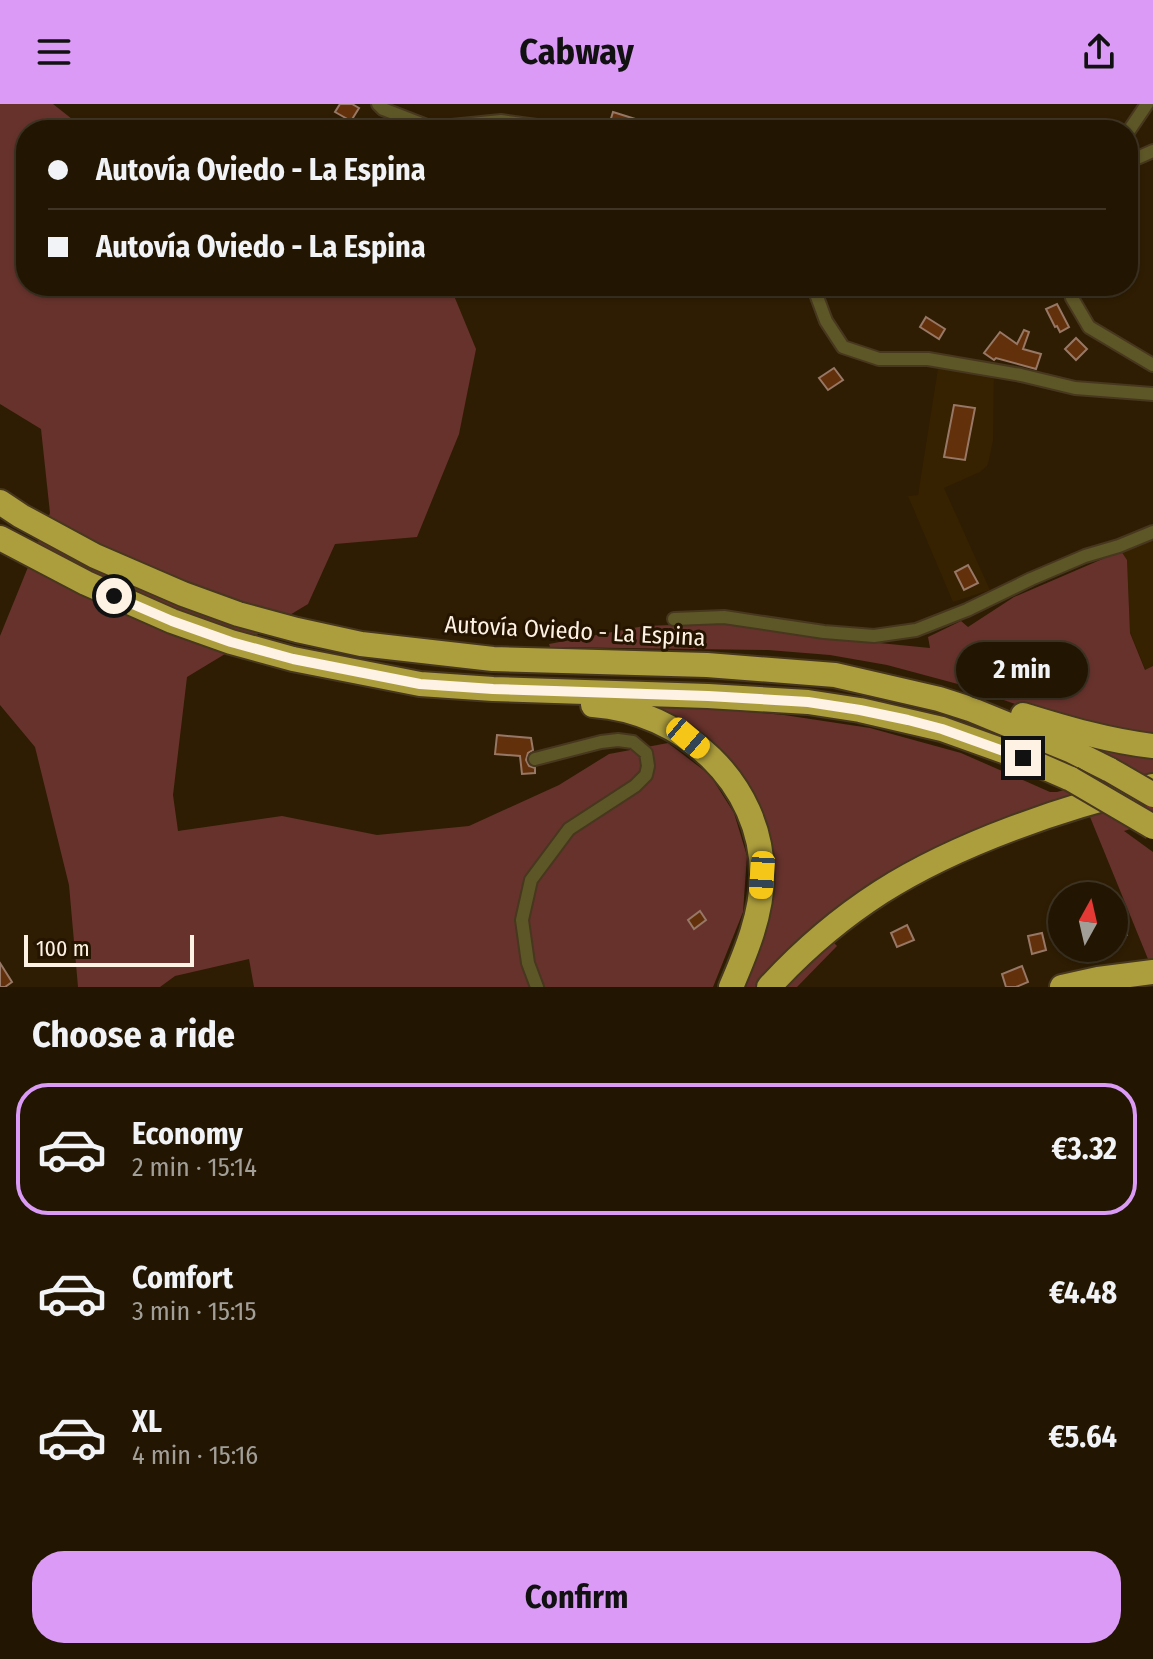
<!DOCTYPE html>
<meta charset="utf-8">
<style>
body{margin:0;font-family:"Fira Sans Condensed",sans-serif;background:#2a1f0c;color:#f1f3f6;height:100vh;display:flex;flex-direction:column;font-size:30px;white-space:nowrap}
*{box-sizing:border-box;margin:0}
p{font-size:26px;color:#a29f99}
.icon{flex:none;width:44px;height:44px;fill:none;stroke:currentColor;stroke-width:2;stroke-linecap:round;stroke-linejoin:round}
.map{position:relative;height:883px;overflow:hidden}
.details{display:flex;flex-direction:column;background:#221602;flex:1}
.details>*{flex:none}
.banner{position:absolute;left:16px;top:16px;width:1122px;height:176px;border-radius:32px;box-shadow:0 2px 6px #0004,0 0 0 2px #3f3524;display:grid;align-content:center;height:176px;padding:0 32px;background:#221602}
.needle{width:52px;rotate:8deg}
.fabs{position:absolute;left:1048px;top:778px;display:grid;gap:16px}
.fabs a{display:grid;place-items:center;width:80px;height:80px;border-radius:50%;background:#221602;box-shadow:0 2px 6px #0004,0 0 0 2px #3f3524;font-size:40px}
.scale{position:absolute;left:24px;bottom:20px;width:170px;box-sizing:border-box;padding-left:8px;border:4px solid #fdf2e3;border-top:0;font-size:22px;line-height:28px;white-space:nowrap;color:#fdf2e3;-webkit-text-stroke:6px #241400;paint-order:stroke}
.end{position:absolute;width:36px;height:36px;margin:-18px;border:10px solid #fdf2e3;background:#111;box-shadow:0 0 0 4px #111}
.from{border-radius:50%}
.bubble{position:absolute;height:56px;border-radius:28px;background:#221602;box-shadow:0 2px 6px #0004,0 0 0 2px #3f3524;font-size:26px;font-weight:700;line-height:56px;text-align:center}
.car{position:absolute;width:24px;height:48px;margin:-24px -12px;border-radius:10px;box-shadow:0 0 6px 2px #0007;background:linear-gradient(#f5c518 24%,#345 0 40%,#f5c518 0 76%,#345 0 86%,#f5c518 0)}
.banner b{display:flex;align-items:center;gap:28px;height:76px;font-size:30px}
.banner b+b{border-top:2px solid #3f3524}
.banner i{width:20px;height:20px;background:#f1f3f6}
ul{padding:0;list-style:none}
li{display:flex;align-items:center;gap:24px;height:132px;margin:0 16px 12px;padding:0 16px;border:4px solid transparent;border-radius:32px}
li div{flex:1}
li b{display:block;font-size:30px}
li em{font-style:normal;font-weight:700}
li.current{border-color:#da9af6}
li>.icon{width:72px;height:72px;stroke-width:1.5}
h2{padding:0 32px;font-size:36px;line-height:96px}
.cta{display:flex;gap:16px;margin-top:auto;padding:16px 32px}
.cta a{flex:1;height:92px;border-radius:32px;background:#da9af6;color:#111;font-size:32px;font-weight:700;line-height:92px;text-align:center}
header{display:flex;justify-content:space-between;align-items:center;height:104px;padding:0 32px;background:#da9af6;color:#111;font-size:36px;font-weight:700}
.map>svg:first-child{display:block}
.built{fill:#362100}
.green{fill:#67322c}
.building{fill:#62300a;stroke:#977765;stroke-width:2}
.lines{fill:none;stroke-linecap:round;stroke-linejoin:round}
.street-casing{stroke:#47371e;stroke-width:16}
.highway-casing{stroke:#47371e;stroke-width:28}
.street{stroke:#5d5627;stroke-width:12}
.highway{stroke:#ad9e3d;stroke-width:24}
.highway-bridge-casing{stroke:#47371e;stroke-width:28;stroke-linecap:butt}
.highway-bridge{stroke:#ad9e3d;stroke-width:24}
.route{stroke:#fdf2e3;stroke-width:10}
.labels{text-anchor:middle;stroke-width:6;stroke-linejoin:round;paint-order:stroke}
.street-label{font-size:24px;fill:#fdf2e3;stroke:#241400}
</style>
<header><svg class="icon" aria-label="menu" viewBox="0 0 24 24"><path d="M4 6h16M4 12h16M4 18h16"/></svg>Cabway<svg class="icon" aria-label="share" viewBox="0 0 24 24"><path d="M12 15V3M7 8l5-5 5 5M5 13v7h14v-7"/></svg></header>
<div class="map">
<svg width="1153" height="883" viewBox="0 0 1153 883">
<rect width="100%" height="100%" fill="#2e1d03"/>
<g class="built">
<path d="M 938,264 L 994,272 L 993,337 L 989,356 L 987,362 L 980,368 L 944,384 L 990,486 L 953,498 L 908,392 L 918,391 Z"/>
<path d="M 1153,434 L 1153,562 L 1146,567 L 1130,528 L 1127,457 L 1121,447 Z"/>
</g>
<g class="green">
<path d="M 0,0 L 53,0 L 86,26 L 26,26 L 26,182 L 450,182 L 476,245 L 459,330 L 417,433 L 335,440 L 308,500 L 187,573 L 173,691 L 178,727 L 282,712 L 377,731 L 469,722 L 559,681 L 609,650 L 668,639 L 710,671 L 734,709 L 747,752 L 743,808 L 713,883 L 254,883 L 249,855 L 175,872 L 160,883 L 78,883 L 69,781 L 35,643 L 0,601 L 0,532 L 50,409 L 41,325 L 0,300 Z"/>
<path d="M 1121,447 L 1127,456 L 1130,529 L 1145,566 L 1153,562 L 1153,632 L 1142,631 L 1021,602 L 995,593 L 995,590 L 887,561 L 830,551 L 768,546 L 550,543 L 549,540 L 644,522 L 731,519 L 849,536 L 930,544 L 928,533 L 961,517 L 968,523 L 1014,493 Z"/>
<path d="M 671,601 L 784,611 L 870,624 L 961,649 L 1050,688 L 1057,688 L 1095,677 L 1133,668 L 1067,634 L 1153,648 L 1153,670 L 1068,695 L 1033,707 L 763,875 L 757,883 L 737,883 L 756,838 L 751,698 L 639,602 Z"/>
<path d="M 1153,691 L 1153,718 L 1124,727 L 1153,748 L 1153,856 L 1148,855 L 1088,708 Z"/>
<path d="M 831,836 L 837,842 L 797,883 L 782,883 Z"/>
</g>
<g class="building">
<path d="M 340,0 L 352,0 L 359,4 L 351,17 L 335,8 Z"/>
<path d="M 613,8 L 664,24 L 664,26 L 615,26 L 608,24 Z"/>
<path d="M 1057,200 L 1069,223 L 1060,228 L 1057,222 L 1055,223 L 1046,205 Z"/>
<path d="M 926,213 L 945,225 L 939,235 L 920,223 Z"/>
<path d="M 1024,226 L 1029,228 L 1023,245 L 1041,250 L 1036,265 L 996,254 L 994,256 L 984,249 L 1000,228 L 1017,240 Z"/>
<path d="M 1076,234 L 1087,245 L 1076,256 L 1065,245 Z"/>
<path d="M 834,264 L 843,276 L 828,286 L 819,274 Z"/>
<path d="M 954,301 L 975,304 L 965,356 L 944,353 Z"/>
<path d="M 968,461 L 978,479 L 964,486 L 955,468 Z"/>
<path d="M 497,631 L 531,634 L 533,646 L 528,649 L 526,656 L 529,662 L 535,664 L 535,669 L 522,670 L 520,652 L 495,650 Z"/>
<path d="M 700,807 L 706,816 L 694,825 L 688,816 Z"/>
<path d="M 1126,816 L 1127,831 L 1114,830 L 1114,817 Z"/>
<path d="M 907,821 L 914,836 L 897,843 L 891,829 Z"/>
<path d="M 1042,829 L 1046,846 L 1032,850 L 1028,832 Z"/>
<path d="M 0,859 L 12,878 L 5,883 L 0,883 Z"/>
<path d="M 1022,862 L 1028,878 L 1016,883 L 1006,883 L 1002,870 Z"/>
</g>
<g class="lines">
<g class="street-casing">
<g id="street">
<path d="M 378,0 L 383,5 L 432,24 L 501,17 L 566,26"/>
<path d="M 1128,28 L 1147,0"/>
<path d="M 1128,58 L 1153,47"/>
<path d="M 813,182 L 826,217 L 843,243 L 879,255 L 928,255 L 1021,271 L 1075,284 L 1153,290"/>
<path d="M 1071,182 L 1072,194 L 1089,223 L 1153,261"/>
<path d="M 674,515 L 724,513 L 824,528 L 874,532 L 916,526 L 967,506 L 1031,475 L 1085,452 L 1119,442 L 1153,428"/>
<path d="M 535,655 L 601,638 L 618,636 L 633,638 L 646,649 L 648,662 L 646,671 L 635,682 L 569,725 L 531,776 L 522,816 L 528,859 L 537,883"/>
</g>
</g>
<g class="highway-casing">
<g id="highway">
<path d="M 0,398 L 21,412 L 95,452 L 183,490 L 238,510 L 297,526 L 361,540 L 493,555 L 707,561 L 835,571 L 939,595 L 970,605 L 1072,647 L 1110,666"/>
<path d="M 0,434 L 86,479 L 172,517 L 231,538 L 293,555 L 420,580 L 493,585 L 708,592 L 808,598 L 860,606 L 942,625 L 1023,654 L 1071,675"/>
<path d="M 593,601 C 682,607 762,679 762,771 C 762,810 746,848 731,883"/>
<path d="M 1023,611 C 1065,624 1109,637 1153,642"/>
<path d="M 769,883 C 802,847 839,815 881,788 C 958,739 1064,703 1153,682"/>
<path d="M 1062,883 L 1098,875 L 1153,868"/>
</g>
</g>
<use href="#street" class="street"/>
<use href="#highway" class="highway"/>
<g class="highway-bridge-casing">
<g id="highway-bridge">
<path d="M 1110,666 L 1153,691"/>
<path d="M 1071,675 L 1153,723"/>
</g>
</g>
<use href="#highway-bridge" class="highway-bridge"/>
</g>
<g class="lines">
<path class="route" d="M 114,492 L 172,517 L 231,538 L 293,555 L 420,580 L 493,585 L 708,592 L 808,598 L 860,606 L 908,616 L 942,625 L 1023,654"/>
</g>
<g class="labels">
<g class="street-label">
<text transform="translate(575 527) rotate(3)" y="8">Autovía Oviedo - La Espina</text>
</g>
</g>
</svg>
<div class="fabs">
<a><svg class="needle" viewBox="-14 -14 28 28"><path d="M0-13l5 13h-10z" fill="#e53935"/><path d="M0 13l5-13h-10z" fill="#a29f99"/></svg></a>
</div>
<div class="scale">100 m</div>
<i class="end from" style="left:114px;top:492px"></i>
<i class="end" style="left:1023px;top:654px"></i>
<div class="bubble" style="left:956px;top:538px;width:132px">2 min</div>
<i class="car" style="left:688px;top:634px;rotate:130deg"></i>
<i class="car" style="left:762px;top:771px;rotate:184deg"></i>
<div class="banner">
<b><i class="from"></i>Autovía Oviedo - La Espina</b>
<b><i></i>Autovía Oviedo - La Espina</b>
</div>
</div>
<section class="details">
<h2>Choose a ride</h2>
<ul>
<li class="current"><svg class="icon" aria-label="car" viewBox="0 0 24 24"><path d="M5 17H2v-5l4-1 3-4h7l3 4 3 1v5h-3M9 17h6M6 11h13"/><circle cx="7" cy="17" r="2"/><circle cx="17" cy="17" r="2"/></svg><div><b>Economy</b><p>2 min · 15:14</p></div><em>€3.32</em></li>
<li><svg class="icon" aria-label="car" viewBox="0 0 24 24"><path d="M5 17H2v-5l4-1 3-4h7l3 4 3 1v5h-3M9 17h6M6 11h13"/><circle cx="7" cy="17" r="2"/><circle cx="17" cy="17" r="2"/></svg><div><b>Comfort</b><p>3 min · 15:15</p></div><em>€4.48</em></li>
<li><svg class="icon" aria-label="car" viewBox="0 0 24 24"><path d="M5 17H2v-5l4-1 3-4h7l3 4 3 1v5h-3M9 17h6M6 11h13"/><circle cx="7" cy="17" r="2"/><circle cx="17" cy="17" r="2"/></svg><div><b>XL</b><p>4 min · 15:16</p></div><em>€5.64</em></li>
</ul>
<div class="cta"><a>Confirm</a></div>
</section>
